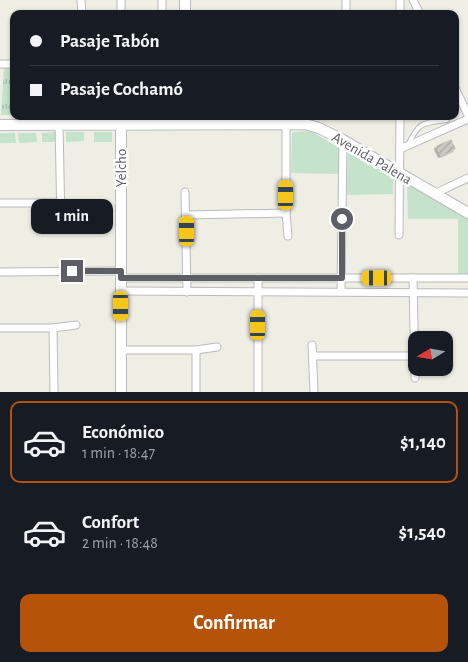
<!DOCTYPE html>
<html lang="es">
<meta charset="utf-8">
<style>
body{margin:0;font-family:"Alegreya Sans",sans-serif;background:#242831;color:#f1f3f6;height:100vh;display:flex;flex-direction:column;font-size:19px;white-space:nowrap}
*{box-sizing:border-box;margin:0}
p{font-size:16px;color:#9ea1a6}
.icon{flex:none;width:28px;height:28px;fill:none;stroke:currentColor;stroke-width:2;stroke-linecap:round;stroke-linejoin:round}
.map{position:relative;height:392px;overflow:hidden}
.details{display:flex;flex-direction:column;background:#171b24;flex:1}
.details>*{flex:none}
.top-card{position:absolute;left:10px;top:10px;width:449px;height:110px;border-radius:10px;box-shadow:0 1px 4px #0004;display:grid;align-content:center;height:110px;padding:0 20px;background:#171b24}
.needle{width:32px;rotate:259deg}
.buttons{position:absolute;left:408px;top:331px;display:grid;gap:10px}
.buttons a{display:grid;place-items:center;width:45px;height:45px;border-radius:10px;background:#171b24;box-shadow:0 1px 4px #0004;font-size:25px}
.end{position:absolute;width:22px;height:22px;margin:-11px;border:6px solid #5d5f64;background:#fff;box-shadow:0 0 0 2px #fff}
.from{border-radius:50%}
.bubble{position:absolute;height:35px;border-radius:10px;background:#171b24;box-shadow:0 1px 4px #0004;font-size:16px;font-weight:700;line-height:35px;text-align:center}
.car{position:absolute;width:15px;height:30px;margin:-15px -8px;border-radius:6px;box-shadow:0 0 4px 1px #0007;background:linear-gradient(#f5c518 24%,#345 0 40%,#f5c518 0 76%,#345 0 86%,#f5c518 0)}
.top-card b{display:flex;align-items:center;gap:18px;height:48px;font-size:19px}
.top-card b+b{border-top:1px solid #363941}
.top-card i{width:12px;height:12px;background:#f1f3f6}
ul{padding:9px 0 0;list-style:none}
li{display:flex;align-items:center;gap:15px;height:82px;margin:0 10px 8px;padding:0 10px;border:2px solid transparent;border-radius:10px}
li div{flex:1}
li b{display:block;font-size:19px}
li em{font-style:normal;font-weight:700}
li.selected{border-color:#b45309}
li>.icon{width:45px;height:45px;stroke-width:1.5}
.button{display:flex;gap:10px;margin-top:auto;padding:10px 20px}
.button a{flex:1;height:58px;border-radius:10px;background:#b45309;color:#fff;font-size:20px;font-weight:700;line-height:58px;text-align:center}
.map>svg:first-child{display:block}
.green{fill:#c4e3ca}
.park{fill:url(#park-tufts)}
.building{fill:url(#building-hatch);filter:url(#shadow)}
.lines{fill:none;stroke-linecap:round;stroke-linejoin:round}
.lane-casing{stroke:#babbc0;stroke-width:6}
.street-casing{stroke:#babbc0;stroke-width:9}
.secondary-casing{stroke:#babcc2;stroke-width:12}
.lane{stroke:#fff;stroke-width:4}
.street{stroke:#fff;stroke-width:7}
.secondary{stroke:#fff;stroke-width:10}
.route{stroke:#5d5f64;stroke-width:6}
.labels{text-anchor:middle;stroke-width:5;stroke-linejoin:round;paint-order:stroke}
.street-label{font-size:15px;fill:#5d5f64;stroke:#fff}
</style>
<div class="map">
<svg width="468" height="392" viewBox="0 0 468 392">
<defs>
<pattern id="park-tufts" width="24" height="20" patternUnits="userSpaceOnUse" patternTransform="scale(1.25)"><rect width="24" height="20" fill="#c4e3ca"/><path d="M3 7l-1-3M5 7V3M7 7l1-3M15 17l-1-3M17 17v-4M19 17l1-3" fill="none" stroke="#a2bba8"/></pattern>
<pattern id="building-hatch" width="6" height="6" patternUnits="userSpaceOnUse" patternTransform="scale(1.25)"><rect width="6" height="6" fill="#cac8c2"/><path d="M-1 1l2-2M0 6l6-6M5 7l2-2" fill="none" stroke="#a7a6a1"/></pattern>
<filter id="shadow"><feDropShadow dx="-2.5" dy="2.5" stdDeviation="0" flood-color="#0004"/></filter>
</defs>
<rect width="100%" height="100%" fill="#eeeee5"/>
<g class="green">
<path d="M 311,131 L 339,148 L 339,174 L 291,173 L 292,132 Z"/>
<path d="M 56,132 L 56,142 L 42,142 L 42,133 Z"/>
<path d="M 66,132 L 84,132 L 84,141 L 66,142 Z"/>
<rect x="94" y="132" width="18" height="10"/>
<path d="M 0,133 L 15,133 L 16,143 L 0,143 Z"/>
<path d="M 18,133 L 36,133 L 37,142 L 19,143 Z"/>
<path d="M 348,151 L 393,177 L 393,194 L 347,195 Z"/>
<path d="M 407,182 L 468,218 L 468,274 L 458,274 L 458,219 L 408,219 Z"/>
</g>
<path class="park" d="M 4,67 L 14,67 L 14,115 L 1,115 Z"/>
<path class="building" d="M 451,139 L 456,149 L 441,156 L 436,146 Z"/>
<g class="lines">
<g class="lane-casing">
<path id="lane" d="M 408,145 C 419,122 422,123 447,120"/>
</g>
<g class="street-casing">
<g id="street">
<path d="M 81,0 L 82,14"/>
<path d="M 162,0 L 162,14"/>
<path d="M 346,0 L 346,14"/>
<path d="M 400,0 L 400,14"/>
<path d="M 413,0 L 420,14"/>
<path d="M 121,14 L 121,0"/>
<path d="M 0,64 L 14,64"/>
<path d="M 455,88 L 468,115"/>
<path d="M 286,123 L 286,213 L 288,236"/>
<path d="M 59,125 L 61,224"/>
<path d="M 400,149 L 468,119"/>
<path d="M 185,192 L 187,292"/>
<path d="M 436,193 L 468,178"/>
<path d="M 0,203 L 59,203"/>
<path d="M 187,215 L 286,213"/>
<path d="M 399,235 L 400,116"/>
<path d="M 0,272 L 121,271"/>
<path d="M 121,278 L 468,278"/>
<path d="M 258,278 L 258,392"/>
<path d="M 413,278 L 415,378"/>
<path d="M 121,291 L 468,293"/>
<path d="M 341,292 L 343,140"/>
<path d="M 0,328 L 53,328 L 76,325"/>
<path d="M 53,328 L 54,392"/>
<path d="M 312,345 L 314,392"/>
<path d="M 121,350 L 196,350 L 217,347"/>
<path d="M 314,356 L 413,356"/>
<path d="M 196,392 L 196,350"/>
</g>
</g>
<g class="secondary-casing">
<g id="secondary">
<path d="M 185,14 L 185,0"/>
<path d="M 0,125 L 305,124 L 319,128 L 343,140 L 468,213"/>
<path d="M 121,392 L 121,125"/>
</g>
</g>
<use href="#lane" class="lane"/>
<use href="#street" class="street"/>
<use href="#secondary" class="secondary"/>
</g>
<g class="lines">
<path class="route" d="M 72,271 L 121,271 L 121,278 L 342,278 L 342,219"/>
</g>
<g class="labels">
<g class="street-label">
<text transform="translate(372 158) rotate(30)" y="5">Avenida Palena</text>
<text transform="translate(121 168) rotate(-90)" y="5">Yelcho</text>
</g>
</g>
</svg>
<div class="buttons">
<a><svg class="needle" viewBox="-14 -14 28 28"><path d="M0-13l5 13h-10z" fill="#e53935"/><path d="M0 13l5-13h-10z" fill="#9ea1a6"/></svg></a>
</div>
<i class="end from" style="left:342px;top:219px"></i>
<i class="end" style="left:72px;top:271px"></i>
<div class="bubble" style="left:31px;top:199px;width:82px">1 min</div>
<i class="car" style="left:286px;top:195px;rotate:0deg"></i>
<i class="car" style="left:187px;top:231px;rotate:0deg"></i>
<i class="car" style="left:377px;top:278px;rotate:270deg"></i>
<i class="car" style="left:121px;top:306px;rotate:180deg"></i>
<i class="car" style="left:258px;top:325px;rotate:0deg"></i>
<div class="top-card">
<b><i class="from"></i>Pasaje Tabón</b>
<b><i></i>Pasaje Cochamó</b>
</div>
</div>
<section class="details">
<ul>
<li class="selected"><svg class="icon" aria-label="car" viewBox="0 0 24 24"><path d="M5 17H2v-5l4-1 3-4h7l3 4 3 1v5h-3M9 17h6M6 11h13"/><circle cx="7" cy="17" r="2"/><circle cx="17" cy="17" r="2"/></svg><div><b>Económico</b><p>1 min · 18:47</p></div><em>$1,140</em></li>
<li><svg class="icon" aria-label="car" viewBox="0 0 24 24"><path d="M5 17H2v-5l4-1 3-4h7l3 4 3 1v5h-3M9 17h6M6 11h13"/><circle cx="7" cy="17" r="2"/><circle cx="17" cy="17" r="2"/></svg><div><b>Confort</b><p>2 min · 18:48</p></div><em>$1,540</em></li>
</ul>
<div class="button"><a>Confirmar</a></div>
</section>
